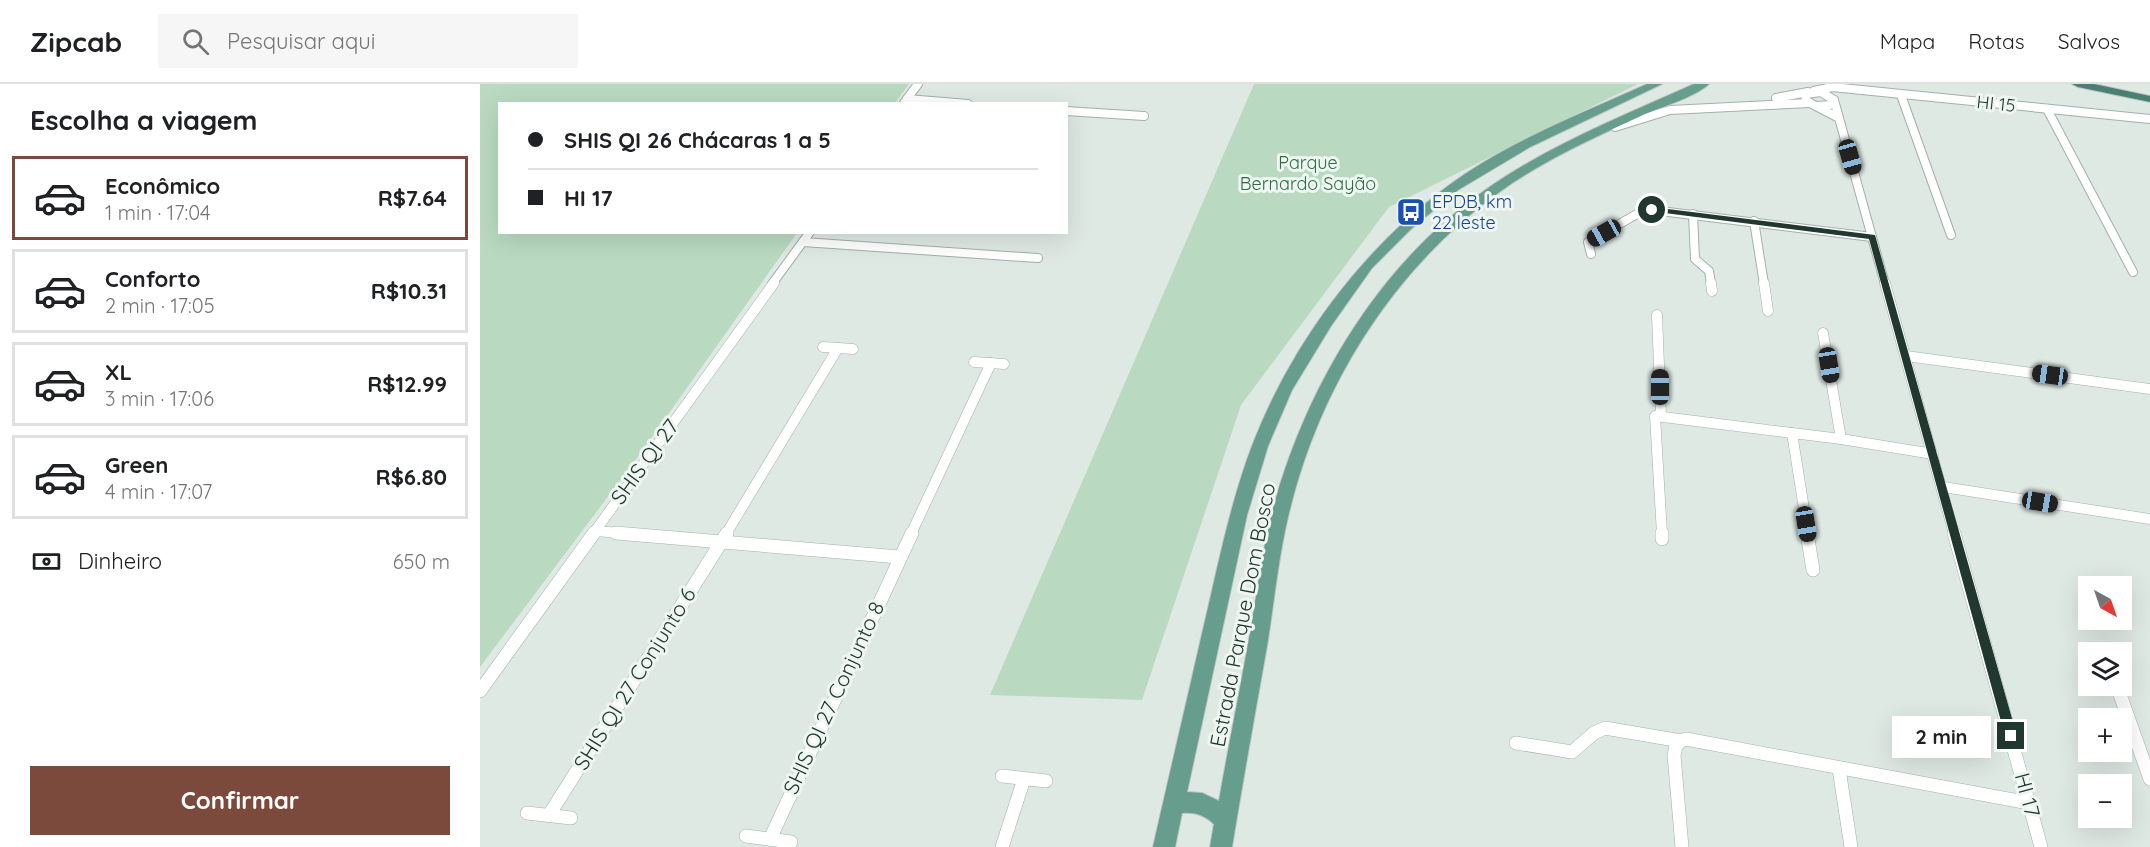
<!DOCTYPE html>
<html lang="pt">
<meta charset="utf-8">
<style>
body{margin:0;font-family:Quicksand,sans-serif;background:#f6f6f6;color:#202124;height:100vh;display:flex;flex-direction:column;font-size:22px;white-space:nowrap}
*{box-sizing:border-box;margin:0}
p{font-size:20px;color:#757577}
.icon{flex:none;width:33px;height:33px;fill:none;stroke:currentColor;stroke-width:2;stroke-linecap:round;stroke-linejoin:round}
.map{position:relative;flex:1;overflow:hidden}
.panel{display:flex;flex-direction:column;background:#fff;width:480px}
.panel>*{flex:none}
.top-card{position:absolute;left:18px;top:18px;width:570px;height:132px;border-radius:0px;box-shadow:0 6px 24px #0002;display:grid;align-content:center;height:132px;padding:0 30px;background:#fff}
.needle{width:39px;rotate:140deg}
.fabs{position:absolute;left:1598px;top:492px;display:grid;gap:12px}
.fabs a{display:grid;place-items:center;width:54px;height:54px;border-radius:0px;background:#fff;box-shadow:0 6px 24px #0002;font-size:30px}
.end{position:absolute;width:27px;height:27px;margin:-14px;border:8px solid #213831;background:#fff;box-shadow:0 0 0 3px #fff}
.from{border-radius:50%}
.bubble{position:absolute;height:42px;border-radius:0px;background:#fff;box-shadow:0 6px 24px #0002;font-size:20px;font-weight:700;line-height:42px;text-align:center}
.car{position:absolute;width:18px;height:36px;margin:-18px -9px;border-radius:8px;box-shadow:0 0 4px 2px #0007;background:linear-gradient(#222 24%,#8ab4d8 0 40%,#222 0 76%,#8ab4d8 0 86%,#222 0)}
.top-card b{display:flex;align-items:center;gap:21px;height:57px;font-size:22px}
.top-card b+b{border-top:2px solid #e0e0e0}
.top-card i{width:15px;height:15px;background:#202124}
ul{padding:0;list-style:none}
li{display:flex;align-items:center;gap:18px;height:84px;margin:0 12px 9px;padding:0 18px;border:3px solid #e0e0e0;border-radius:0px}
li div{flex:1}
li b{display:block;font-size:22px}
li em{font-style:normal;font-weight:700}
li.on{border-color:#7b4a3d}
li>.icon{width:54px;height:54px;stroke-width:1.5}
h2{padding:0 30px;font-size:27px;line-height:72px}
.pay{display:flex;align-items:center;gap:15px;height:66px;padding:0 30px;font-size:22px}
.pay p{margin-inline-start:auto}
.cta{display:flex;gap:12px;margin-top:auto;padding:12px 30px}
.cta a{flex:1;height:69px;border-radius:0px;background:#7b4a3d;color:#fff;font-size:24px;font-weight:700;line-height:69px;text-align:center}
header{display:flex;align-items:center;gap:36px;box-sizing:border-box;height:84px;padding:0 30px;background:#fff;border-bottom:2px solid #e0e0e0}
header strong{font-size:28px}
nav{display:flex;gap:33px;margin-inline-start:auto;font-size:21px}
.search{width:420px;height:54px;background:#f6f6f6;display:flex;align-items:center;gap:15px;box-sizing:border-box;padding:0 21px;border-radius:0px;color:#757577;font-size:22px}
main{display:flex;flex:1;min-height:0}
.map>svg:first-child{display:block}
.green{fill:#b9dac1}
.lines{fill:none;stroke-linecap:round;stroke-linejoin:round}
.minor-far2-casing{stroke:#a2b0ab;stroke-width:10}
.minor-far1-casing{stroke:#a2b0ab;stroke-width:11}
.minor-casing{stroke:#a2b0ab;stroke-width:14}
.primary-casing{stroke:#bcc3c1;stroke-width:2}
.trunk-casing{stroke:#bcc3c1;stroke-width:2}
.minor-far2{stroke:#fff;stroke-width:8}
.minor-far1{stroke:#fff;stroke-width:10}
.minor{stroke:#fff;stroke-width:13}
.primary{fill:#669d8d;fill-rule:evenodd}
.trunk{fill:#4a8072;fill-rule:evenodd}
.route{fill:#213831}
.labels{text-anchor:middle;stroke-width:6;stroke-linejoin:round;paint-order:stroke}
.far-street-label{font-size:18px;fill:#213831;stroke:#eff6f2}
.far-park-label{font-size:18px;fill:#2e6d44;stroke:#eff6f2}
.far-transit-label{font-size:18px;fill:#164399;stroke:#eff6f2;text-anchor:start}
.street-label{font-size:21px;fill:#213831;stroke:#eff6f2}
</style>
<header>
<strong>Zipcab</strong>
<div class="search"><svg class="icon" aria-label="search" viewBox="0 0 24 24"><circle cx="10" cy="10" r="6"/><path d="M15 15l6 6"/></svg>Pesquisar aqui</div>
<nav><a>Mapa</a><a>Rotas</a><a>Salvos</a></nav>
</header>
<main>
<section class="panel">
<h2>Escolha a viagem</h2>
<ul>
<li class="on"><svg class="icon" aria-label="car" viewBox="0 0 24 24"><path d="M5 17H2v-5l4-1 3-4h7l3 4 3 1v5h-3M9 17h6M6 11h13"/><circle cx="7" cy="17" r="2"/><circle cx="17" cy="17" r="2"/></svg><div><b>Econômico</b><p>1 min · 17:04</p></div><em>R$7.64</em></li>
<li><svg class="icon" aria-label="car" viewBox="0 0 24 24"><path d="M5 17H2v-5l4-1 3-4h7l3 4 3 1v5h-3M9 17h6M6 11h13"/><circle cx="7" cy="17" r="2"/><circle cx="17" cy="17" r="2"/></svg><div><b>Conforto</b><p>2 min · 17:05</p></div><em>R$10.31</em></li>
<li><svg class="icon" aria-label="car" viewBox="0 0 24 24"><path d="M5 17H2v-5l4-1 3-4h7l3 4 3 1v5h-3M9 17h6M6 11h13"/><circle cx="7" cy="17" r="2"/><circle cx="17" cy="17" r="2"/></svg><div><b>XL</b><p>3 min · 17:06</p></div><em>R$12.99</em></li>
<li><svg class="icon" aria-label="car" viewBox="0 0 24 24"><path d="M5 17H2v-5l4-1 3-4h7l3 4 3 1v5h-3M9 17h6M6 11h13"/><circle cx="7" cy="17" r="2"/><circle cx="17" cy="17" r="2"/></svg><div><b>Green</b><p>4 min · 17:07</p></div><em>R$6.80</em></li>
</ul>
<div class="pay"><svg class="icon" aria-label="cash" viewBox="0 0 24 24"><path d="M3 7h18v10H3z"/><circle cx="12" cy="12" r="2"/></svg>Dinheiro<p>650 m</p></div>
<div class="cta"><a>Confirmar</a></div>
</section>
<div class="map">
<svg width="1670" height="763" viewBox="0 0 1670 763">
<rect width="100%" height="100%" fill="#dfe9e4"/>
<g class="green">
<path d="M 0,0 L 429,0 L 414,20 L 20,20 L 20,148 L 317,149 L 157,374 L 0,583 Z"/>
<path d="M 774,0 L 1158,0 L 909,123 L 761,321 L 662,616 L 510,611 Z"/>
</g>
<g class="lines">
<g class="minor-far2-casing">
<g id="minor-far2">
<path d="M 1334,7 L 1352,3 L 1670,35"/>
<path d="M 1421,11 L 1471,151"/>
<path d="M 1296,14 L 1328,8"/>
<path d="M 427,15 L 488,20"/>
<path d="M 1354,16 L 1405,200"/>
<path d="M 424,19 L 438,0"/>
<path d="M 1337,22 L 1350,21 L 1354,16 L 1341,8 L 1325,10 L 1326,16 L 1330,19 L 1359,34"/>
<path d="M 1567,25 L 1653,188"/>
<path d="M 586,27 L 664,32"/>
<path d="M 1135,43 L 1190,26 L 1330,19"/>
<path d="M 1213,130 L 1215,175 L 1229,187 L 1231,200"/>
<path d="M 1274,137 L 1284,200"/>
<path d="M 323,158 L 558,174"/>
<path d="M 1111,170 L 1108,158 L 1157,130 L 1172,126 L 1392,153"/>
<path d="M 292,200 L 330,148"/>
</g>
</g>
<g class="minor-far1-casing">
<g id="minor-far1">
<path d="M 1231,199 L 1232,207"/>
<path d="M 1284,199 L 1288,227"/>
<path d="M 1405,199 L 1474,450"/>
<path d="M 1177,231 L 1181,332"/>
<path d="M 1343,249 L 1361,355"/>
<path d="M 343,263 L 373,265"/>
<path d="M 1426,272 L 1670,305"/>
<path d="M 494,278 L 524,280"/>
<path d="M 1312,349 L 1328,450"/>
<path d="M 1463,403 L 1670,435"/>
<path d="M 115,447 L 154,450"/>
<path d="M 113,450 L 294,199"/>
<path d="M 246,450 L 358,264"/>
<path d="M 431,450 L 511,279"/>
<path d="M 1182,450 L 1175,332 L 1361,355 L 1453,370"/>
</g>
</g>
<g class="minor-casing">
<g id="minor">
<path d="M 136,449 L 419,473"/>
<path d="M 1182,449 L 1182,455"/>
<path d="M 1327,449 L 1333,486"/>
<path d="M 1474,449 L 1561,763"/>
<path d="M 1637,602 L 1670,695"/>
<path d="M 0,607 L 114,449"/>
<path d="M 1201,657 L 1196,662 L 1194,671 L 1202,763"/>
<path d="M 1036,659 L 1092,668 L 1114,649 L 1125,644 L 1201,657 L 1206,655 L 1549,719"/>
<path d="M 1359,685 L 1371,763"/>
<path d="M 522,692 L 566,697"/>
<path d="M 47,729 L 91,734"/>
<path d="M 69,731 L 247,449"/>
<path d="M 266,752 L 311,758"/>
<path d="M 290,755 L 432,449"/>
<path d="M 522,763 L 544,695"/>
</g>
</g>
<g class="primary-casing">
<path id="primary" d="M 1167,0 L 1182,0 L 1050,63 L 978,106 L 931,145 L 892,184 L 851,242 L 812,306 L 788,362 L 767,431 L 707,708 L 722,709 L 739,717 C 749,659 761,601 771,544 C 778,503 783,461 794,421 C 829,296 903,175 1011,102 C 1074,59 1145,31 1214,0 L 1229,0 C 1215,13 1181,23 1163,31 C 1113,54 1062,77 1018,109 C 911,187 838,305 808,433 C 798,475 794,519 787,562 C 775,629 763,696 752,763 L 730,763 L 734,740 C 724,731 716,728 702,729 L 695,763 L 673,763 C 689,692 706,621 722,550 C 737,487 749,423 772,362 C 811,261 881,166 968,102 C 1027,58 1101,30 1167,0 Z"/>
</g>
<g class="trunk-casing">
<path id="trunk" d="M 1592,0 L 1614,0 L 1670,12 L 1670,18 L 1598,3 Z"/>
</g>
<use href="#minor-far2" class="minor-far2"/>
<use href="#minor-far1" class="minor-far1"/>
<use href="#minor" class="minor"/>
<use href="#primary" class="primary"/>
<use href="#trunk" class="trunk"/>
</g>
<path class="route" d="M 1172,123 L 1395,151 L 1537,652 L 1535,656 L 1527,656 L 1525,652 L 1389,155 L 1169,127 L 1169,124 Z"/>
<defs>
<g id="bus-square" transform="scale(1.5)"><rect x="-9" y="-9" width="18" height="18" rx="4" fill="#1a4fb4" stroke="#eff6f2"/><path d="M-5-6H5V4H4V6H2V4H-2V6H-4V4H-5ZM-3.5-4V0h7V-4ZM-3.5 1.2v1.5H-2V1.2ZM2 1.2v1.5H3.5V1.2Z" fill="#fff"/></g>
</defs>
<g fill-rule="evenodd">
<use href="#bus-square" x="931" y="128"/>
</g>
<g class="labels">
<g class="far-street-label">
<text transform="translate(1516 20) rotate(6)" y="6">HI 15</text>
</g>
<g class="far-park-label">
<text x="828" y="85">Parque<tspan x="828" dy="21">Bernardo Sayão</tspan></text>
</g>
<g class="far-transit-label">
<text x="952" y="124">EPDB, km<tspan x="952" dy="21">22 leste</tspan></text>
</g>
<g class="street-label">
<text transform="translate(165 378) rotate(-54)" y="7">SHIS QI 27</text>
<text transform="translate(763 531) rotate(-79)" y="7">Estrada Parque Dom Bosco</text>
<text transform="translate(155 595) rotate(-58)" y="7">SHIS QI 27 Conjunto 6</text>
<text transform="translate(354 614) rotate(-65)" y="7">SHIS QI 27 Conjunto 8</text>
<text transform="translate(1547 711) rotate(75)" y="7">HI 17</text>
</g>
</g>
</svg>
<div class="fabs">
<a><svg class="needle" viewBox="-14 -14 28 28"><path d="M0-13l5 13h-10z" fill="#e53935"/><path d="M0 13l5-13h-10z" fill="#757577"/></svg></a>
<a><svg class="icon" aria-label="layers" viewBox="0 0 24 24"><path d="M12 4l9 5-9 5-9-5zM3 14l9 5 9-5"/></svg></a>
<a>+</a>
<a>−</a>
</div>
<i class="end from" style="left:1172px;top:126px"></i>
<i class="end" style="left:1531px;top:652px"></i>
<div class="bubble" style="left:1412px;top:632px;width:99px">2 min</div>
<i class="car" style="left:1370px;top:73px;rotate:164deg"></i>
<i class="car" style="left:1124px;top:149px;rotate:241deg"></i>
<i class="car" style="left:1349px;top:281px;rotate:171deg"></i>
<i class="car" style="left:1570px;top:291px;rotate:278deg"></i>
<i class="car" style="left:1180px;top:303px;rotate:0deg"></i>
<i class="car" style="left:1560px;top:418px;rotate:99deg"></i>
<i class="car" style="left:1326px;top:440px;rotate:171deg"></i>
<div class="top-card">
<b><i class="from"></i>SHIS QI 26 Chácaras 1 a 5</b>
<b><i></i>HI 17</b>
</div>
</div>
</main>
